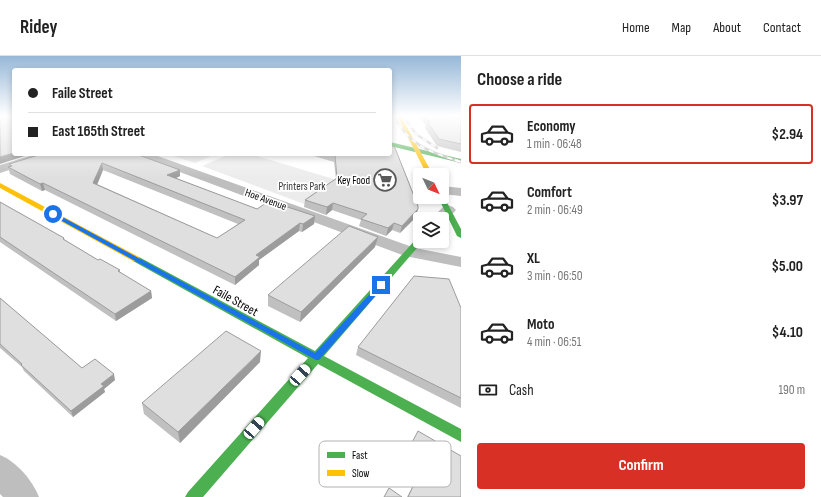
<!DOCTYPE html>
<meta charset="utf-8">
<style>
body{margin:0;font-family:"Sofia Sans Condensed",sans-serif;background:#f6f6f6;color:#222;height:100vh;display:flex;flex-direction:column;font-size:15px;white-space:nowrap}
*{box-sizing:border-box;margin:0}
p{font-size:13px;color:#767676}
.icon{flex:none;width:22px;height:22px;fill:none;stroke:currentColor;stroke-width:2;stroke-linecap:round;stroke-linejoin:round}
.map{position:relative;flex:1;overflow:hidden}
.panel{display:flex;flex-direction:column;background:#fff;width:360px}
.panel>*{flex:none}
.guide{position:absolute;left:12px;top:12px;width:380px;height:88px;border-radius:4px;box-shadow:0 2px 6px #0003;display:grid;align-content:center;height:88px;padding:0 16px;background:#fff}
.needle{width:26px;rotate:133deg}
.tools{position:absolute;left:413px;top:112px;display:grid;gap:8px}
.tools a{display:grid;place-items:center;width:36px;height:36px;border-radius:4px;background:#fff;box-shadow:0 2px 6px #0003;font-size:20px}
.end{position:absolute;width:18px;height:18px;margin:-9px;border:5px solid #1a73e8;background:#fff;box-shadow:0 0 0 2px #fff}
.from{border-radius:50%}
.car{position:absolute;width:12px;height:24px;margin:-12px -6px;border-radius:5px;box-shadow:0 0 3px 1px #0007;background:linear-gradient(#fff 24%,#345 0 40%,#fff 0 76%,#345 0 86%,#fff 0)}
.guide b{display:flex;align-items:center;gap:14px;height:38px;font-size:15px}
.guide b+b{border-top:1px solid #e0e0e0}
.guide i{width:10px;height:10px;background:#222}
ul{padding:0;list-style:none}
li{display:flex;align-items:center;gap:12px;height:60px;margin:0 8px 6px;padding:0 8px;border:2px solid transparent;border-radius:4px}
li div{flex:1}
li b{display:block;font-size:15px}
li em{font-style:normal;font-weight:700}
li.active{border-color:#d93025}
li>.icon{width:36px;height:36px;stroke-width:1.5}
h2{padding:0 16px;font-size:18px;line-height:48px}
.pay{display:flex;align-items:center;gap:10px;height:44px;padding:0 16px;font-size:15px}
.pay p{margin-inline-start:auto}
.cta{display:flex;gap:8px;margin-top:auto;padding:8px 16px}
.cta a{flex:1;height:46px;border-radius:4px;background:#d93025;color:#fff;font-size:16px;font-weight:700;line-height:46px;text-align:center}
header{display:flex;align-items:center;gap:24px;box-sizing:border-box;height:56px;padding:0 20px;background:#fff;border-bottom:1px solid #e0e0e0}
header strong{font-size:19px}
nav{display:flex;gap:22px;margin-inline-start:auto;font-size:14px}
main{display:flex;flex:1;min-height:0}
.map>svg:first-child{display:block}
.green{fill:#ececec}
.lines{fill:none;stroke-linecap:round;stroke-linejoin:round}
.street{fill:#bebebe;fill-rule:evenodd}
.fast{fill:#4caf50;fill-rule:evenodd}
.slow{fill:#ffc107;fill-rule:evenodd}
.rail-far1-casing{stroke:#bebebe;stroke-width:2.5}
.rail-casing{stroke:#bebebe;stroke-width:3}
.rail-far1{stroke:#fff;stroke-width:1.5;stroke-dasharray:5;stroke-linecap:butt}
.rail{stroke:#fff;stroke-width:2;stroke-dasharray:6;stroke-linecap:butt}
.wall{fill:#c0c0c0;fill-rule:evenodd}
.shaded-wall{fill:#9c9c9c}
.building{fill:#dfdfdf;stroke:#9c9c9c;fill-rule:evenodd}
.route{fill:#1a73e8}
.labels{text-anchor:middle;stroke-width:3.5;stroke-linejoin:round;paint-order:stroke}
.far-poi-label{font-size:11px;fill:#000;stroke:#fff;text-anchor:end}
.far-park-label{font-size:11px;fill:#333;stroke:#fff}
.far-street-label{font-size:11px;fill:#000;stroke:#fff}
.street-label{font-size:13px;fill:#000;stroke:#fff}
.key{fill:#fff;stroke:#b2b2b2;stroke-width:1}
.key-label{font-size:11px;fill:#000}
</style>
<header>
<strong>Ridey</strong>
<nav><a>Home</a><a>Map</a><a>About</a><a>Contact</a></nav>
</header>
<main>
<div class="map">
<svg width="461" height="441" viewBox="0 0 461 441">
<rect width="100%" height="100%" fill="#fff"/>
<g class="green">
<path d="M 167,98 L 216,98 L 195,107 Z"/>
<path d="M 230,98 L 251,98 L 340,125 L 304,148 L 202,110 Z"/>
</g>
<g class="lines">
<g class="street">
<path d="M 36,98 L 54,98 L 52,100 L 0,117 L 0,109 Z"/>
<path d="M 135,98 L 152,98 L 415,192 L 461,201 L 461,211 L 405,200 L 137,100 Z"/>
<path d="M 442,130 L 461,132 L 461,140 L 442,138 Z"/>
<path d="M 448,149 L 453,151 L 456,154 L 445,166 L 442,167 L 442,163 L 431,163 L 443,151 Z"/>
<path d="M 0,399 C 17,406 32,424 39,441 L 3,441 L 0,438 Z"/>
</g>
<g class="fast">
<path d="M 390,86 L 461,103 L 461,107 L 390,90 Z"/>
<path d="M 442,139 L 444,141 L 461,173 L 461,182 L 457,180 L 438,141 L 442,141 Z"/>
<path d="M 417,182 L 420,182 L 420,185 L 423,185 L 324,300 L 461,373 L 461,386 L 318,308 L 203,441 L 185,441 L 188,436 L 308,302 L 133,205 L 132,203 L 133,201 L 139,201 L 315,295 Z"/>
</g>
<g class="slow">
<path d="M 397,60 L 401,60 L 433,119 L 427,119 Z"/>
<path d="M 0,127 L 139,201 L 140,203 L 139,205 L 133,205 L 0,132 Z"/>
</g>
<g class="rail-far1-casing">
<g id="rail-far1">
<path d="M 394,60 C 408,88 429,96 458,105"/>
<path d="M 403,60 L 416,78 L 437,92"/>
</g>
</g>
<g class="rail-casing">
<path id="rail" d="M 455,104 L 461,106"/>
</g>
<use href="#rail-far1" class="rail-far1"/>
<use href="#rail" class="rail"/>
</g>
<g class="wall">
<path d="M 419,60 L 461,61 L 461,96 L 437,90 L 425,72 L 426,70 Z"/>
<path d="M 136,98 L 180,120 L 176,122 L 236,145 L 257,153 L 315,160 L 314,168 L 302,176 L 299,175 L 259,204 L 259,209 L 235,229 L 45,134 L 42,135 L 10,118 L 8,111 L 10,111 L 9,108 ZM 103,114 L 238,168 L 217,182 L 97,128 Z"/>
<path d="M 307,98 L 390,98 L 416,161 L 400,177 L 392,174 L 386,180 L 359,170 L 361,164 L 332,154 L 326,159 L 304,151 L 305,144 L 336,123 L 334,106 Z"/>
<path d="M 0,146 L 64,182 L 65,184 L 98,204 L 120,214 L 120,217 L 151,235 L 152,242 L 116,265 L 0,186 Z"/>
<path d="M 375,191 L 300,266 L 268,250 L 268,239 Z"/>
<path d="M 0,242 L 82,312 L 115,324 L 104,333 L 105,336 L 73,361 L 24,315 L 22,311 L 0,292 Z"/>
<path d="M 461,252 L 461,352 L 356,299 L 358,291 Z"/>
<path d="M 260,306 L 180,387 L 144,358 L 142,347 Z"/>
<path d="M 406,398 L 461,400 L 461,441 L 407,441 L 418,420 L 401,409 Z"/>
</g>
<g class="shaded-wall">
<path d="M 14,97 L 14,98 L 31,98 L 0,108 L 0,101 Z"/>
<path d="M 102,107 L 103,114 L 95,134 L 93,127 Z"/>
<path d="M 180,114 L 180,120 L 168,126 L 167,119 Z"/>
<path d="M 43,127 L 45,134 L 42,135 L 40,128 Z"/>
<path d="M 333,147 L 332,154 L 326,159 L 327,151 Z"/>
<path d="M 418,153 L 416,161 L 400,177 L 402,170 Z"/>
<path d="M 315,160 L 314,168 L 302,176 L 303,168 Z"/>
<path d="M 300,167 L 299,175 L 259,204 L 259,209 L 235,229 L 235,221 L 256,199 Z"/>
<path d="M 394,167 L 392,174 L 386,180 L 388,172 Z"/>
<path d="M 378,181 L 375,191 L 300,266 L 301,256 Z"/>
<path d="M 151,235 L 152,242 L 116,265 L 115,258 Z"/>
<path d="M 261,295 L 260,306 L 180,387 L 178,376 Z"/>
<path d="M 114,318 L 115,324 L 104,333 L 105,336 L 73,361 L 71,355 L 101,328 Z"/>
</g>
<g class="building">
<path d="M 0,60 L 14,60 L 14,97 L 0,101 Z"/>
<path d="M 425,60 L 461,61 L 461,88 L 439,83 L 427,65 L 430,66 Z"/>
<path d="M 390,89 L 395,92 L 418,150 L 418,153 L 402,170 L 394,167 L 388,172 L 361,163 L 367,158 L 333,147 L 327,151 L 305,144 L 337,122 L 335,99 L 330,98 L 390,98 Z"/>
<path d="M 42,98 L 136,98 L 180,114 L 167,119 L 236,145 L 257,153 L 269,145 L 315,160 L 303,168 L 300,167 L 256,199 L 260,201 L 235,221 L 43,127 L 40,128 L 8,111 L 12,110 L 9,108 ZM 102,107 L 245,164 L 217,182 L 93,127 Z"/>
<path d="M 0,146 L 64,182 L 63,183 L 98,204 L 100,203 L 120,214 L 118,215 L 151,235 L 115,258 L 0,181 Z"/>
<path d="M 349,170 L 378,181 L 301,256 L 268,239 Z"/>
<path d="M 414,220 L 449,223 L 461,252 L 461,342 L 358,291 Z"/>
<path d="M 0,242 L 82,312 L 95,303 L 114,318 L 101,328 L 104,330 L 71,355 L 21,309 L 22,308 L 0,288 Z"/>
<path d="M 226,275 L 261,295 L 178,376 L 142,347 Z"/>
<path d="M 418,375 L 461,400 L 461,441 L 408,441 L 423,409 L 406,398 Z"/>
<path d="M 389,432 L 402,441 L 384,441 Z"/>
</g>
<linearGradient id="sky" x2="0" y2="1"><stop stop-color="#97b8d8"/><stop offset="0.49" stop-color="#fff"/><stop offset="1" stop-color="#fff" stop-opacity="0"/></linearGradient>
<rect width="461" height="122" fill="url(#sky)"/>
<path class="route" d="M 51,157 L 55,157 L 315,297 L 379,228 L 385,229 L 319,304 L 316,304 L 51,159 Z"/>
<defs>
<g id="supermarket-ring" transform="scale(1.15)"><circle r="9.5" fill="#fff" stroke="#595959" stroke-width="1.5"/><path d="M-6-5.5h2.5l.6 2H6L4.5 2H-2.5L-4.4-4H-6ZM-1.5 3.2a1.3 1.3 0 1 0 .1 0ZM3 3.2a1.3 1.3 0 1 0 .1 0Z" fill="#595959"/></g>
</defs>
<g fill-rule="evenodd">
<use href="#supermarket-ring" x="385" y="124"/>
</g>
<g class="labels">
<g class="far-poi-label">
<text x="370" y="128">Key Food</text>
</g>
<g class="far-park-label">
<text x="302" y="134">Printers Park</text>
</g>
<g class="far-street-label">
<text transform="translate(266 143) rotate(20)" y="4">Hoe Avenue</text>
</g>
<g class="street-label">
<text transform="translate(236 244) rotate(29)" y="5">Faile Street</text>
</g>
</g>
<rect x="319" y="385" width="132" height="46" rx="6" class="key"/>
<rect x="327" y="396" width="18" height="6" fill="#4caf50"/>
<rect x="327" y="414" width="18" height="6" fill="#ffc107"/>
<g class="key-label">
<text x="352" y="403">Fast</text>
<text x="352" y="421">Slow</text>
</g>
</svg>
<div class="tools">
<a><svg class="needle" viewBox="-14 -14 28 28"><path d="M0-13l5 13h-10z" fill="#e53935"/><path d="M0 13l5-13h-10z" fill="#767676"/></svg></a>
<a><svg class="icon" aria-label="layers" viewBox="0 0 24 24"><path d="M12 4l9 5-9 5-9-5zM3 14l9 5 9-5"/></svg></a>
</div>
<i class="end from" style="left:53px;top:158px"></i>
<i class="end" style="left:381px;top:229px"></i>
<i class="car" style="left:300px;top:319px;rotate:42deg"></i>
<i class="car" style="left:254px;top:372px;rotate:41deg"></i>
<div class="guide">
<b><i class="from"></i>Faile Street</b>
<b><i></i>East 165th Street</b>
</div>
</div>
<section class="panel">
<h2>Choose a ride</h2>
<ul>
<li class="active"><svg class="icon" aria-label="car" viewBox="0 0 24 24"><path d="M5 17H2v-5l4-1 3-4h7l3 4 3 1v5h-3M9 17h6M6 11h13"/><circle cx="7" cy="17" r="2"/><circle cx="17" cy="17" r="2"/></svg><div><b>Economy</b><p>1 min · 06:48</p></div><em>$2.94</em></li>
<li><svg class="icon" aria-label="car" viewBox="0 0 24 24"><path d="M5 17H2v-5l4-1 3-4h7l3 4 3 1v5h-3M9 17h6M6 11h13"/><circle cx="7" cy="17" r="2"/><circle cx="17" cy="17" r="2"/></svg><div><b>Comfort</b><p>2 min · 06:49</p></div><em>$3.97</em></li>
<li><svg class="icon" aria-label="car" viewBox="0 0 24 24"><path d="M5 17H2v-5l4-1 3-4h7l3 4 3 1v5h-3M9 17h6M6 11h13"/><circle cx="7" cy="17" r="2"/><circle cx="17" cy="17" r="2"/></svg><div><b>XL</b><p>3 min · 06:50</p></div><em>$5.00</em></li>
<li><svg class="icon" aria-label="car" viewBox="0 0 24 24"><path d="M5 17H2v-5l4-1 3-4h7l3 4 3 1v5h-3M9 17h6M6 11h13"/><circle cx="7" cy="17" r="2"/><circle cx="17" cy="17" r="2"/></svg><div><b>Moto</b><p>4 min · 06:51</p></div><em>$4.10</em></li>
</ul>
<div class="pay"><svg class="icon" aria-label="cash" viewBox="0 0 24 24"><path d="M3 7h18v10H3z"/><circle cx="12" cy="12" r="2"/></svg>Cash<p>190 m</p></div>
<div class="cta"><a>Confirm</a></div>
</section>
</main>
